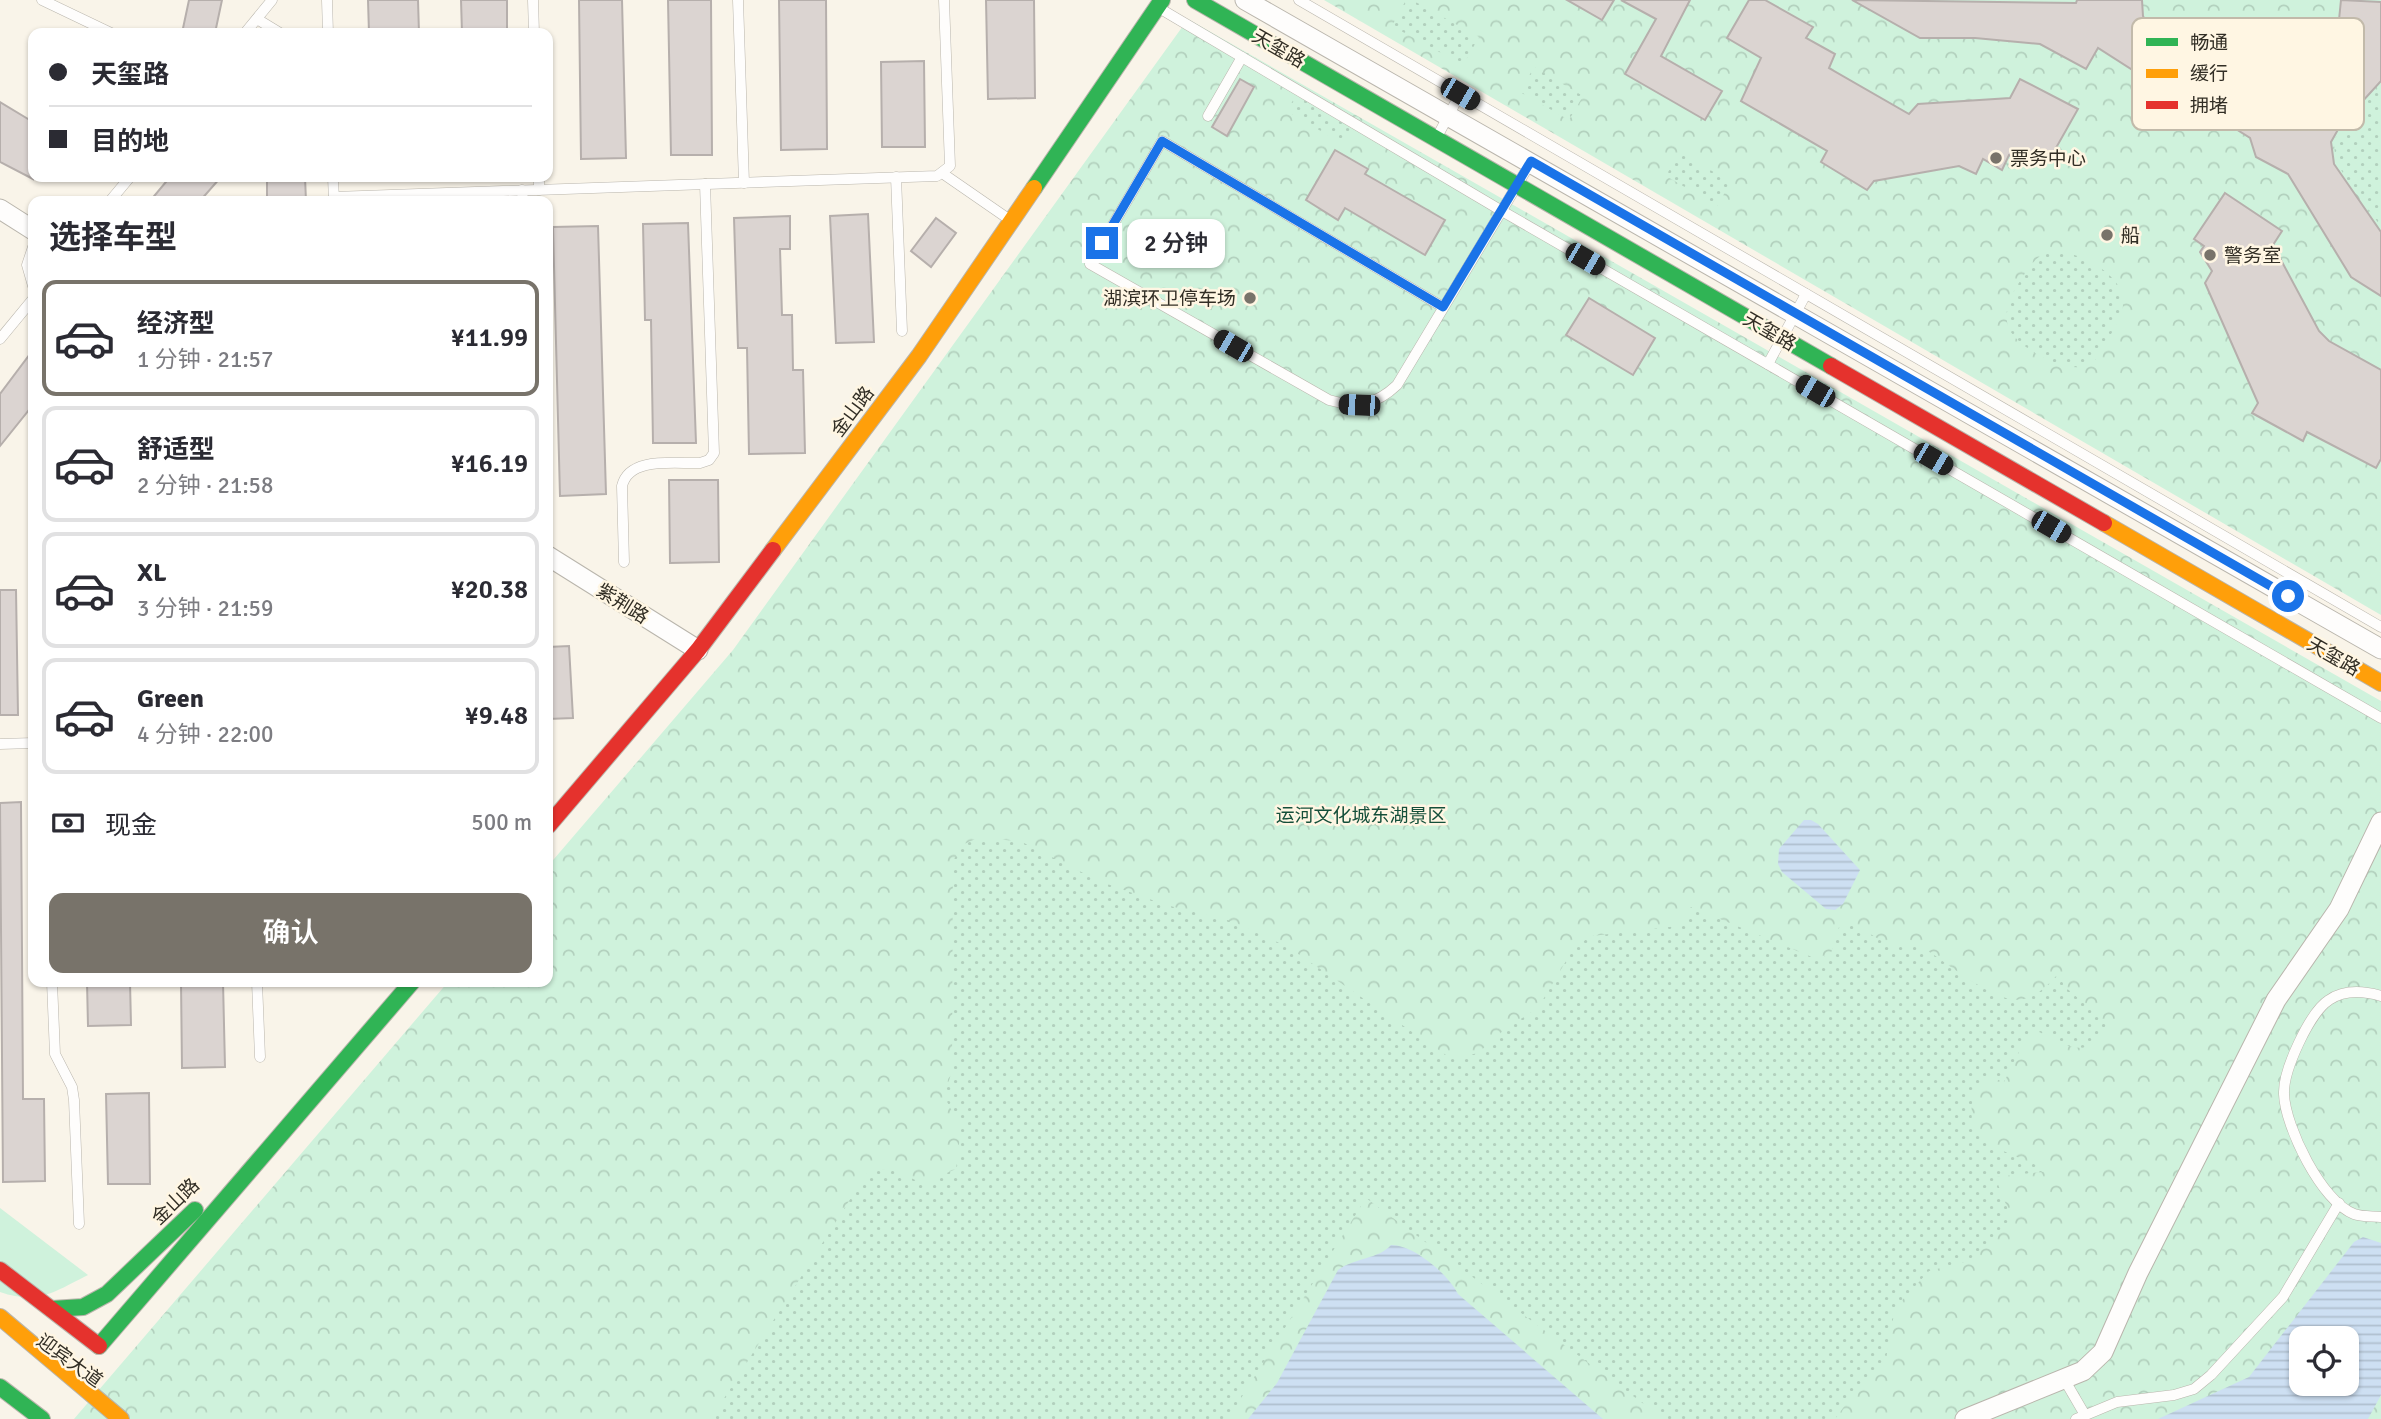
<!DOCTYPE html>
<html lang="zh">
<meta charset="utf-8">
<style>
body{margin:0;font-family:Signika,"Noto Sans SC",sans-serif;background:#f2f2f3;color:#2b2b33;height:100vh;display:flex;flex-direction:column;font-size:26px;white-space:nowrap}
*{box-sizing:border-box;margin:0}
p{font-size:23px;color:#7c7c81}
.icon{flex:none;width:38px;height:38px;fill:none;stroke:currentColor;stroke-width:2;stroke-linecap:round;stroke-linejoin:round}
.map{position:relative;flex:1;overflow:hidden}
.sheet{position:absolute;left:28px;top:196px;width:525px;height:791px;display:flex;flex-direction:column;background:#fff;border-radius:14px;box-shadow:0 2px 5px #0004}
.sheet>*{flex:none}
.top-card{position:absolute;left:28px;top:28px;width:525px;height:154px;border-radius:14px;box-shadow:0 2px 5px #0004;display:grid;align-content:center;height:154px;padding:0 21px;background:#fff}
.fabs{position:absolute;left:2289px;top:1326px;display:grid;gap:14px}
.fabs a{display:grid;place-items:center;width:70px;height:70px;border-radius:14px;background:#fff;box-shadow:0 2px 5px #0004;font-size:35px}
.end{position:absolute;width:32px;height:32px;margin:-16px;border:9px solid #1a73e8;background:#fff;box-shadow:0 0 0 4px #fff}
.from{border-radius:50%}
.bubble{position:absolute;height:49px;border-radius:14px;background:#fff;box-shadow:0 2px 5px #0004;font-size:23px;font-weight:600;line-height:49px;text-align:center}
.car{position:absolute;width:21px;height:42px;margin:-21px -10px;border-radius:9px;box-shadow:0 0 5px 2px #0007;background:linear-gradient(#222 24%,#8ab4d8 0 40%,#222 0 76%,#8ab4d8 0 86%,#222 0)}
.top-card b{display:flex;align-items:center;gap:24px;height:66px;font-size:26px}
.top-card b+b{border-top:2px solid #e1e1e2}
.top-card i{width:18px;height:18px;background:#2b2b33}
ul{padding:0;list-style:none}
li{display:flex;align-items:center;gap:21px;height:116px;margin:0 14px 10px;padding:0 7px;border:4px solid #e1e1e2;border-radius:14px}
li div{flex:1}
li b{display:block;font-size:26px}
li em{font-style:normal;font-weight:600}
li.on{border-color:#78736a}
li>.icon{width:63px;height:63px;stroke-width:1.5}
h2{padding:0 21px;font-size:32px;line-height:84px}
.pay{display:flex;align-items:center;gap:18px;height:77px;padding:0 21px;font-size:26px}
.pay p{margin-inline-start:auto}
.cta{display:flex;gap:14px;margin-top:auto;padding:14px 21px}
.cta a{flex:1;height:80px;border-radius:14px;background:#78736a;color:#fff;font-size:28px;font-weight:600;line-height:80px;text-align:center}
.map>svg:first-child{display:block}
.grass{fill:#cff2dc}
.park{fill:url(#park-crowns);fill-rule:evenodd}
.garden{fill:url(#garden-dots)}
.water{fill:url(#water-rules);fill-rule:evenodd}
.building{fill:#dbd4d1;stroke:#b6afac;stroke-width:2}
.lines{fill:none;stroke-linecap:round;stroke-linejoin:round}
.lane-casing{stroke:#b9b5ac;stroke-width:11}
.street-casing{stroke:#b9b5ac;stroke-width:21}
.fast-casing{stroke:#b9b5ac;stroke-width:18}
.slow-casing{stroke:#b9b5ac;stroke-width:18}
.jam-casing{stroke:#b9b5ac;stroke-width:18}
.lane{stroke:#fefdfc;stroke-width:10}
.street{stroke:#fefdfc;stroke-width:19}
.fast{stroke:#30b455;stroke-width:16}
.slow{stroke:#ff9f0a;stroke-width:16}
.jam{stroke:#e5322d;stroke-width:16}
.route{stroke:#1a73e8;stroke-width:9}
.poi-dot{fill:#78736a;stroke:#fff6e3;stroke-width:2.5}
.labels{text-anchor:middle;stroke-width:5;stroke-linejoin:round;paint-order:stroke}
.street-label{font-size:19px;fill:#322e25;stroke:#fff6e3}
.poi-label{font-size:19px;fill:#322e25;stroke:#fff6e3;text-anchor:start}
.park-label{font-size:19px;fill:#144f3a;stroke:#fff6e3}
.key{fill:#fff6e3;stroke:#c2baaa;stroke-width:2}
.key-label{font-size:19px;fill:#322e25}
</style>
<div class="map">
<svg width="2381" height="1419" viewBox="0 0 2381 1419">
<defs>
<pattern id="park-crowns" width="20" height="18" patternUnits="userSpaceOnUse" patternTransform="scale(1.75)"><rect width="20" height="18" fill="#cff2dc"/><path d="M2 6a3 3 0 1 1 6 0M12 15a3 3 0 1 1 6 0" fill="none" stroke="#b2d0bd"/></pattern>
<pattern id="garden-dots" width="8" height="8" patternUnits="userSpaceOnUse" patternTransform="scale(1.75)"><rect width="8" height="8" fill="#cff2dc"/><path d="M2 2h.1M6 6h.1" fill="none" stroke="#b2d0bd" stroke-width="1.8" stroke-linecap="round"/></pattern>
<pattern id="water-rules" width="6" height="5" patternUnits="userSpaceOnUse" patternTransform="scale(1.75)"><rect width="6" height="5" fill="#cddff2"/><path d="M0 2.5h6" fill="none" stroke="#b0c0cf"/></pattern>
</defs>
<rect width="100%" height="100%" fill="#f9f4e9"/>
<path class="grass" d="M 0,1208 L 88,1275 C 54,1292 38,1305 0,1292 Z"/>
<g class="park">
<path d="M 1324,0 L 2381,0 L 2381,615 Z"/>
<path d="M 1188,19 L 2381,701 L 2381,1419 L 74,1419 L 448,982 L 548,982 L 548,866 L 733,650 ZM 2301,1339 L 2347,1339 L 2347,1384 L 2301,1384 Z"/>
</g>
<g class="garden">
<path d="M 1406,0 L 1412,0 L 1479,37 L 1463,65 L 1392,26 Z"/>
<path d="M 1534,67 L 1583,96 L 1569,120 L 1520,92 Z"/>
<path d="M 2381,85 L 2381,228 C 2367,200 2318,160 2340,129 C 2352,113 2369,101 2381,85 Z"/>
<path d="M 1296,95 L 1351,128 L 1341,143 L 1287,111 Z"/>
<path d="M 1679,152 L 1731,182 L 1717,206 L 1666,176 Z"/>
<path d="M 2049,250 C 2081,251 2141,280 2118,321 C 2111,333 2103,353 2093,362 C 2073,380 2014,347 2008,326 C 2003,309 2012,294 2020,281 C 2029,267 2035,258 2049,250 Z"/>
<path d="M 980,837 L 1022,842 L 1099,881 L 1166,905 L 1231,921 L 1288,947 L 1446,1055 L 1461,1057 L 1478,1053 L 1505,1029 L 1538,1008 L 1575,946 L 1592,936 L 1678,926 L 1691,907 L 1819,960 L 1831,953 L 1839,927 L 1854,924 L 1885,943 L 1915,945 L 1928,951 C 1950,965 1998,1006 2024,999 C 2039,995 2049,984 2059,973 L 2064,986 L 2107,1023 C 2089,1067 2063,1042 2031,1028 L 2004,1082 L 1993,1078 C 1971,1086 1971,1101 1972,1123 L 1987,1144 L 2050,1171 L 1995,1177 L 2013,1222 L 1968,1261 L 1929,1271 L 1895,1308 L 1885,1365 L 1862,1382 L 1835,1419 L 1664,1419 L 1366,1198 L 1228,1419 L 711,1419 L 868,1171 L 894,1168 L 922,1184 L 956,1169 L 961,1128 L 944,1096 L 952,1071 L 953,861 L 962,845 Z"/>
</g>
<g class="water">
<path d="M 1804,820 L 1811,820 L 1818,824 L 1860,870 L 1843,904 L 1835,910 L 1826,909 L 1782,872 L 1778,864 L 1779,849 Z"/>
<path d="M 2363,1237 L 2381,1243 L 2381,1395 L 2368,1419 L 2158,1419 L 2249,1377 L 2354,1242 ZM 2301,1339 L 2347,1339 L 2347,1384 L 2301,1384 Z"/>
<path d="M 1391,1245 C 1414,1245 1448,1274 1458,1294 L 1603,1419 L 1248,1419 L 1277,1383 L 1338,1270 C 1354,1258 1379,1259 1391,1245 Z"/>
</g>
<g class="building">
<path d="M 189,0 L 222,0 L 215,33 L 182,33 Z"/>
<path d="M 368,0 L 418,0 L 419,33 L 369,33 Z"/>
<path d="M 461,0 L 507,0 L 507,33 L 462,33 Z"/>
<path d="M 579,0 L 622,0 L 626,158 L 581,159 Z"/>
<path d="M 668,0 L 711,0 L 712,155 L 671,155 Z"/>
<path d="M 779,0 L 826,0 L 827,149 L 781,150 Z"/>
<path d="M 986,0 L 1034,0 L 1035,98 L 988,99 Z"/>
<path d="M 1567,0 L 1614,0 L 1602,20 Z"/>
<path d="M 1621,0 L 1690,0 L 1661,56 L 1722,91 L 1705,120 L 1625,74 L 1656,19 Z"/>
<path d="M 1749,0 L 1765,0 L 1813,27 L 1806,38 L 1835,54 L 1829,68 L 1909,114 L 1918,104 L 2010,98 L 2020,79 L 2078,109 L 2052,155 L 2037,148 L 2027,164 L 2009,155 L 2002,170 L 1983,159 L 1976,174 L 1959,166 L 1874,181 L 1867,190 L 1821,162 L 1827,151 L 1741,101 L 1761,58 L 1727,38 Z"/>
<path d="M 1852,0 L 2076,3 L 2077,0 L 2142,0 L 2143,16 L 2158,48 L 2142,76 L 2098,48 L 2086,69 L 2040,44 L 1975,38 L 1920,38 Z"/>
<path d="M 2341,0 L 2381,2 L 2381,81 L 2340,126 L 2331,142 L 2334,164 L 2381,232 L 2381,296 L 2351,277 L 2288,174 L 2256,157 L 2250,138 L 2220,119 L 2237,88 L 2252,97 L 2298,74 L 2323,50 L 2339,20 Z"/>
<path d="M 924,61 L 925,147 L 882,147 L 881,62 Z"/>
<path d="M 1240,79 L 1254,87 L 1227,136 L 1212,127 Z"/>
<path d="M 0,102 L 33,122 L 33,179 L 0,162 Z"/>
<path d="M 1335,150 L 1368,169 L 1365,174 L 1445,220 L 1425,255 L 1345,208 L 1338,220 L 1306,200 Z"/>
<path d="M 170,177 L 221,177 L 200,201 L 150,201 Z"/>
<path d="M 267,177 L 305,177 L 306,201 L 267,201 Z"/>
<path d="M 2225,193 L 2282,231 L 2273,245 L 2319,331 L 2329,341 L 2381,370 L 2381,459 L 2376,468 L 2307,432 L 2303,441 L 2252,413 L 2258,403 L 2205,283 L 2212,271 L 2200,252 L 2204,246 L 2194,239 Z"/>
<path d="M 868,214 L 874,342 L 836,343 L 830,216 Z"/>
<path d="M 790,216 L 790,249 L 780,249 L 782,315 L 792,315 L 793,370 L 803,370 L 805,453 L 749,454 L 747,348 L 738,348 L 734,218 Z"/>
<path d="M 936,218 L 956,233 L 931,267 L 911,251 Z"/>
<path d="M 688,223 L 696,443 L 653,443 L 651,320 L 645,320 L 643,224 Z"/>
<path d="M 598,226 L 606,494 L 560,496 L 553,227 Z"/>
<path d="M 1589,298 L 1655,338 L 1633,375 L 1566,335 Z"/>
<path d="M 33,350 L 33,405 L 0,446 L 0,394 Z"/>
<path d="M 669,480 L 718,480 L 719,562 L 670,563 Z"/>
<path d="M 0,590 L 16,590 L 18,715 L 0,715 Z"/>
<path d="M 569,646 L 573,718 L 548,719 L 548,647 Z"/>
<path d="M 21,802 L 23,1099 L 44,1099 L 45,1181 L 3,1182 L 0,803 Z"/>
<path d="M 87,982 L 130,982 L 131,1025 L 88,1026 Z"/>
<path d="M 181,982 L 223,982 L 225,1067 L 182,1068 Z"/>
<path d="M 149,1093 L 150,1184 L 108,1184 L 106,1094 Z"/>
</g>
<g class="lines">
<g class="lane-casing">
<g id="lane">
<path d="M 42,0 L 111,33"/>
<path d="M 327,0 L 328,33"/>
<path d="M 533,0 L 534,33"/>
<path d="M 738,0 L 744,183"/>
<path d="M 1299,0 L 2381,627"/>
<path d="M 1159,8 L 1502,211 L 2381,718"/>
<path d="M 257,19 L 280,33"/>
<path d="M 245,33 L 272,0"/>
<path d="M 1208,116 L 1242,57"/>
<path d="M 1437,137 L 1460,94"/>
<path d="M 942,173 L 1010,220"/>
<path d="M 333,177 L 334,201"/>
<path d="M 539,177 L 539,190"/>
<path d="M 896,177 L 902,331"/>
<path d="M 522,190 L 523,201"/>
<path d="M 334,197 L 937,176 L 950,166 L 944,0"/>
<path d="M 110,201 L 130,177"/>
<path d="M 33,247 L 27,265 L 33,286"/>
<path d="M 1443,307 L 1162,141 L 1090,264 L 1329,400 C 1357,408 1376,405 1397,385 L 1531,162"/>
<path d="M 0,339 L 33,299"/>
<path d="M 1768,364 L 1806,294"/>
<path d="M 624,562 L 622,486 C 629,456 675,464 700,463 L 709,460 L 714,453 L 705,184"/>
<path d="M 0,744 L 33,743"/>
<path d="M 52,982 L 55,1054 L 72,1087 L 74,1100 L 79,1224"/>
<path d="M 257,982 L 260,1057"/>
<path d="M 2381,996 C 2364,991 2345,989 2329,1000 C 2310,1012 2283,1070 2284,1094 C 2285,1127 2322,1202 2354,1214 C 2362,1217 2373,1216 2381,1217"/>
<path d="M 2064,1379 L 2085,1415"/>
<path d="M 2076,1419 L 2117,1402 L 2174,1395 L 2194,1389 L 2211,1375 L 2283,1297 L 2339,1203"/>
</g>
</g>
<g class="street-casing">
<g id="street">
<path d="M 1245,0 L 2381,649"/>
<path d="M 0,209 L 33,230"/>
<path d="M 548,556 L 698,650"/>
<path d="M 1965,1419 L 2083,1371 L 2103,1352 L 2138,1273 L 2276,1000 L 2339,909 L 2381,822"/>
</g>
</g>
<g class="fast-casing">
<g id="fast">
<path d="M 1195,0 L 1831,366"/>
<path d="M 1034,188 L 1162,0"/>
<path d="M 52,1309 L 83,1307 L 107,1294 L 195,1210"/>
<path d="M 99,1346 L 412,982"/>
<path d="M 0,1387 L 42,1419"/>
</g>
</g>
<g class="slow-casing">
<g id="slow">
<path d="M 2104,523 L 2381,683"/>
<path d="M 773,550 L 919,356 L 1034,188"/>
<path d="M 0,1317 L 121,1419"/>
</g>
</g>
<g class="jam-casing">
<g id="jam">
<path d="M 1831,366 L 2104,523"/>
<path d="M 548,826 L 698,650 L 773,550"/>
<path d="M 0,1270 L 99,1346"/>
</g>
</g>
<use href="#lane" class="lane"/>
<use href="#street" class="street"/>
<use href="#fast" class="fast"/>
<use href="#slow" class="slow"/>
<use href="#jam" class="jam"/>
</g>
<g class="lines">
<path class="route" d="M 1102,243 L 1162,141 L 1443,307 L 1531,161 L 2288,596"/>
</g>
<g class="poi-dot">
<circle cx="1996" cy="158" r="7"/>
<circle cx="2107" cy="235" r="7"/>
<circle cx="2210" cy="255" r="7"/>
<circle cx="1250" cy="298" r="7"/>
</g>
<g class="labels">
<g class="street-label">
<text transform="translate(1279 48) rotate(30)" y="7">天玺路</text>
<text transform="translate(1770 331) rotate(30)" y="7">天玺路</text>
<text transform="translate(852 411) rotate(-53)" y="7">金山路</text>
<text transform="translate(623 603) rotate(32)" y="7">紫荆路</text>
<text transform="translate(2334 656) rotate(30)" y="7">天玺路</text>
<text transform="translate(175 1201) rotate(-44)" y="7">金山路</text>
<text transform="translate(70 1360) rotate(36)" y="7">迎宾大道</text>
</g>
<g class="poi-label">
<text x="2010" y="165">票务中心</text>
<text x="2121" y="242">船</text>
<text x="2224" y="262">警务室</text>
<text x="1236" y="305" text-anchor="end">湖滨环卫停车场</text>
</g>
<g class="park-label">
<text x="1361" y="822">运河文化城东湖景区</text>
</g>
</g>
<rect x="2132" y="18" width="232" height="112" rx="10" class="key"/>
<rect x="2146" y="38" width="32" height="8" fill="#30b455"/>
<rect x="2146" y="69" width="32" height="9" fill="#ff9f0a"/>
<rect x="2146" y="101" width="32" height="8" fill="#e5322d"/>
<g class="key-label">
<text x="2190" y="49">畅通</text>
<text x="2190" y="80">缓行</text>
<text x="2190" y="112">拥堵</text>
</g>
</svg>
<div class="fabs">
<a><svg class="icon" aria-label="locate" viewBox="0 0 24 24"><circle cx="12" cy="12" r="6"/><path d="M12 2v4M12 18v4M2 12h4M18 12h4"/></svg></a>
</div>
<i class="end from" style="left:2288px;top:596px"></i>
<i class="end" style="left:1102px;top:243px"></i>
<div class="bubble" style="left:1127px;top:219px;width:98px">2 分钟</div>
<i class="car" style="left:1460px;top:94px;rotate:120deg"></i>
<i class="car" style="left:1585px;top:259px;rotate:120deg"></i>
<i class="car" style="left:1233px;top:346px;rotate:300deg"></i>
<i class="car" style="left:1815px;top:391px;rotate:300deg"></i>
<i class="car" style="left:1359px;top:405px;rotate:272deg"></i>
<i class="car" style="left:1933px;top:459px;rotate:120deg"></i>
<i class="car" style="left:2051px;top:527px;rotate:120deg"></i>
<div class="top-card">
<b><i class="from"></i>天玺路</b>
<b><i></i>目的地</b>
</div>
<section class="sheet">
<h2>选择车型</h2>
<ul>
<li class="on"><svg class="icon" aria-label="car" viewBox="0 0 24 24"><path d="M5 17H2v-5l4-1 3-4h7l3 4 3 1v5h-3M9 17h6M6 11h13"/><circle cx="7" cy="17" r="2"/><circle cx="17" cy="17" r="2"/></svg><div><b>经济型</b><p>1 分钟 · 21:57</p></div><em>¥11.99</em></li>
<li><svg class="icon" aria-label="car" viewBox="0 0 24 24"><path d="M5 17H2v-5l4-1 3-4h7l3 4 3 1v5h-3M9 17h6M6 11h13"/><circle cx="7" cy="17" r="2"/><circle cx="17" cy="17" r="2"/></svg><div><b>舒适型</b><p>2 分钟 · 21:58</p></div><em>¥16.19</em></li>
<li><svg class="icon" aria-label="car" viewBox="0 0 24 24"><path d="M5 17H2v-5l4-1 3-4h7l3 4 3 1v5h-3M9 17h6M6 11h13"/><circle cx="7" cy="17" r="2"/><circle cx="17" cy="17" r="2"/></svg><div><b>XL</b><p>3 分钟 · 21:59</p></div><em>¥20.38</em></li>
<li><svg class="icon" aria-label="car" viewBox="0 0 24 24"><path d="M5 17H2v-5l4-1 3-4h7l3 4 3 1v5h-3M9 17h6M6 11h13"/><circle cx="7" cy="17" r="2"/><circle cx="17" cy="17" r="2"/></svg><div><b>Green</b><p>4 分钟 · 22:00</p></div><em>¥9.48</em></li>
</ul>
<div class="pay"><svg class="icon" aria-label="cash" viewBox="0 0 24 24"><path d="M3 7h18v10H3z"/><circle cx="12" cy="12" r="2"/></svg>现金<p>500 m</p></div>
<div class="cta"><a>确认</a></div>
</section>
</div>
